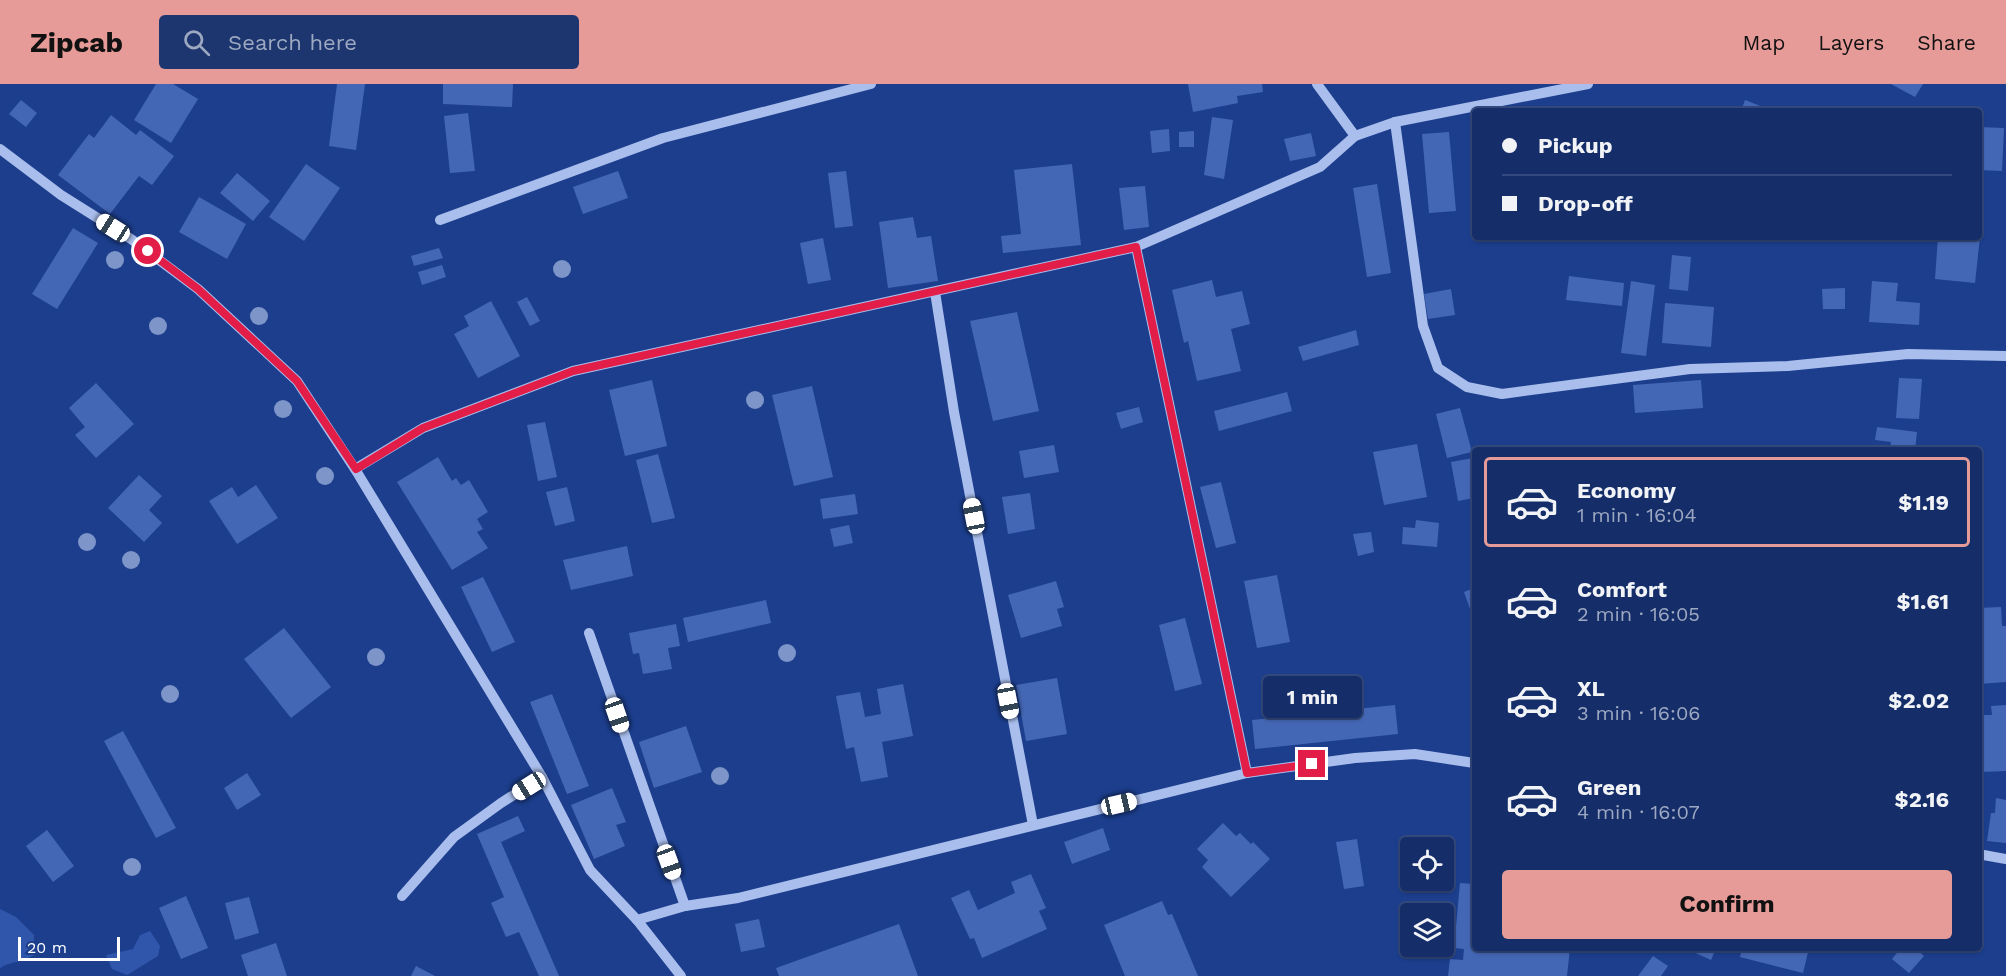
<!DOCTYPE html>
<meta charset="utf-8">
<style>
body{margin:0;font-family:"Work Sans",sans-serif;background:#1e3670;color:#f1f3f6;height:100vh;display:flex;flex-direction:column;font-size:22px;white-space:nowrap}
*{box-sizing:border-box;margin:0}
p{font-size:20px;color:#9da8c1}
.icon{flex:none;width:33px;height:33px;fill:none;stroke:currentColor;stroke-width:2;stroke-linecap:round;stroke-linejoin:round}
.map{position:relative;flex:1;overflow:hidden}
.drawer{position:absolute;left:1472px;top:363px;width:510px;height:504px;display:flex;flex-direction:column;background:#152e6a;border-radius:6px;box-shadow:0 2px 4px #0004,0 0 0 2px #344a7e}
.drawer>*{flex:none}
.guide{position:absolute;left:1472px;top:24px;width:510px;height:132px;border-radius:6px;box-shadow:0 2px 4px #0004,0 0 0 2px #344a7e;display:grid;align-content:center;height:132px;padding:0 30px;background:#152e6a}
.controls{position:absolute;left:1400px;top:753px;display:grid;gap:12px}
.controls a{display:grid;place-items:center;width:54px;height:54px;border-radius:6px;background:#152e6a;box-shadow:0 2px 4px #0004,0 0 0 2px #344a7e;font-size:30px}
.scale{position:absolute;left:18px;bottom:15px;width:102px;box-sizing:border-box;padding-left:6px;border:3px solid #fff;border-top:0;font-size:16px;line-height:21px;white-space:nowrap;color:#fff;-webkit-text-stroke:4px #1c3e8d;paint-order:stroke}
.end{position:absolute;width:27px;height:27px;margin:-14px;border:8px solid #e11d48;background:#fff;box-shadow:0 0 0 3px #fff}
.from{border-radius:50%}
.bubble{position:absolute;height:42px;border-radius:6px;background:#152e6a;box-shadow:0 2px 4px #0004,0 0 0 2px #344a7e;font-size:20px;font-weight:700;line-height:42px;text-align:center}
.car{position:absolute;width:18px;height:36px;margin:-18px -9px;border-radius:8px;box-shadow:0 0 4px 2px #0007;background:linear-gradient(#fff 24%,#345 0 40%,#fff 0 76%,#345 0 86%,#fff 0)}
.guide b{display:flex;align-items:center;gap:21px;height:57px;font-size:22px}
.guide b+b{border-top:2px solid #344a7e}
.guide i{width:15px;height:15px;background:#f1f3f6}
ul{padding:10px 0 0;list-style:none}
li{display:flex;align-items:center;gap:18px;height:90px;margin:0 12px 9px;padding:0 18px;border:3px solid transparent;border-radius:6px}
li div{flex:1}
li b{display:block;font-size:22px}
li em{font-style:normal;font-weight:700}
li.on{border-color:#e69b98}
li>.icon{width:54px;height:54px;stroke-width:1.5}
.primary-button{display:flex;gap:12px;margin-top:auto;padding:12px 30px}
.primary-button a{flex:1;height:69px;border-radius:6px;background:#e69b98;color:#111;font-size:24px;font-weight:700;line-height:69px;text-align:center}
header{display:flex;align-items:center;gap:36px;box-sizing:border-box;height:84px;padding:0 30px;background:#e69b98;color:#111}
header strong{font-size:28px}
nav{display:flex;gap:33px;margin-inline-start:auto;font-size:21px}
.search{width:420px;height:54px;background:#1e3670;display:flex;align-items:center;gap:15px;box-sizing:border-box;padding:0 21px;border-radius:6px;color:#9da8c1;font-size:22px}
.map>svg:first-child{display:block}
.green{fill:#2f56ab}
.building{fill:#4467b5}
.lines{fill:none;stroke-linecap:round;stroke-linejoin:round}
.minor{stroke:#a9beed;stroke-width:10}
.tree{fill:#7e95c9}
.route{stroke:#e11d48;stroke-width:8}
</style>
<header>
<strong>Zipcab</strong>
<div class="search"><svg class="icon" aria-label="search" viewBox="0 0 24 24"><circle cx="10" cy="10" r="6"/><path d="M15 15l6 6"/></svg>Search here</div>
<nav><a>Map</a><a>Layers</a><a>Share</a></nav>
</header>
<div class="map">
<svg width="2006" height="892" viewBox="0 0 2006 892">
<rect width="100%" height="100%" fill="#1c3e8d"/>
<g class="green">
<path d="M 0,825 L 16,833 L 34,851 L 34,871 C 21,879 10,877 0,884 Z"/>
<path d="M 150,847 L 160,862 L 158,872 L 127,891 L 112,885 L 106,871 L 133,865 L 140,851 Z"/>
</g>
<g class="building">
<path d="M 156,0 L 173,0 L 198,15 L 171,59 L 134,36 Z"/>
<path d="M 337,0 L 365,0 L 356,66 L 329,62 Z"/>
<path d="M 443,0 L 513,0 L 512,23 L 443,20 Z"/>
<path d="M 1188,0 L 1262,0 L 1263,8 L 1237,12 L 1238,19 L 1193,28 Z"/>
<path d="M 1891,0 L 1923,0 L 1915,13 Z"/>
<path d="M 21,16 L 37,29 L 26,43 L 9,30 Z"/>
<path d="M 1745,16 L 1763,23 L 1762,27 L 1741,27 Z"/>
<path d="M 468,29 L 475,87 L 450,89 L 444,32 Z"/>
<path d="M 111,31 L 136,51 L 140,46 L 174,72 L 152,101 L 139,92 L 110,130 L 58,91 L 89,50 L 94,54 Z"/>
<path d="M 1212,33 L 1233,36 L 1224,95 L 1204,91 Z"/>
<path d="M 1978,43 L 2004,44 L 2002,87 L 1978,86 Z"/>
<path d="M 1169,45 L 1170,67 L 1152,69 L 1150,47 Z"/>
<path d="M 1194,47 L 1194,63 L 1179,63 L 1179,48 Z"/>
<path d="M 1449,48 L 1456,127 L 1429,129 L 1422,50 Z"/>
<path d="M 1311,49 L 1316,72 L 1290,77 L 1284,55 Z"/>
<path d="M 306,80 L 340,104 L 304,157 L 269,133 Z"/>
<path d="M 1072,80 L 1081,161 L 1003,169 L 1001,152 L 1021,150 L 1014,86 Z"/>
<path d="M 618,87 L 628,114 L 583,130 L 573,103 Z"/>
<path d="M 846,87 L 853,142 L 835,144 L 828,89 Z"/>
<path d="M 237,89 L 270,117 L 253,137 L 220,109 Z"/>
<path d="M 1377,100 L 1391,189 L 1367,193 L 1353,104 Z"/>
<path d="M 1145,102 L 1149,143 L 1124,146 L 1119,104 Z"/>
<path d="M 199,113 L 246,140 L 227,175 L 179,148 Z"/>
<path d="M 913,133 L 917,154 L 931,152 L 938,197 L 888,204 L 879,138 Z"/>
<path d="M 73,144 L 98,159 L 57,225 L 32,210 Z"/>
<path d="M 1938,153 L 1980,153 L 1975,199 L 1935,195 Z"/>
<path d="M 823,154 L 831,196 L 808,200 L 800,159 Z"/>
<path d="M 439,164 L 443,174 L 414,182 L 411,172 Z"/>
<path d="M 1672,171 L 1691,173 L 1688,207 L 1669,205 Z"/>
<path d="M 442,181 L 446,193 L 422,201 L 418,188 Z"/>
<path d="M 1569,192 L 1624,199 L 1622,222 L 1566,216 Z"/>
<path d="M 1212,196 L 1216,213 L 1242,207 L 1250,240 L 1231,245 L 1241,287 L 1197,297 L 1188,257 L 1184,259 L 1172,206 Z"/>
<path d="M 1631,197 L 1655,201 L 1646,272 L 1621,269 Z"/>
<path d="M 1872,197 L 1898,199 L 1896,217 L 1920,219 L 1919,241 L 1869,238 Z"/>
<path d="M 1845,204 L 1845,225 L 1823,225 L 1822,205 Z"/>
<path d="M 1451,205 L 1455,231 L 1428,235 L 1424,210 Z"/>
<path d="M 527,213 L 540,237 L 530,242 L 517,218 Z"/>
<path d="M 491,217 L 520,272 L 478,294 L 454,250 L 469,242 L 464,232 Z"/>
<path d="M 1665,219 L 1714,223 L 1711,263 L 1662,259 Z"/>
<path d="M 1017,228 L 1039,327 L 993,337 L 970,237 Z"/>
<path d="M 1356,246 L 1359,261 L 1303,277 L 1298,263 Z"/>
<path d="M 1899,294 L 1922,295 L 1919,335 L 1896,334 Z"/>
<path d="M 652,296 L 667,362 L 625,372 L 609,306 Z"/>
<path d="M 1701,296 L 1703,324 L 1635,329 L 1633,301 Z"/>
<path d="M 96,299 L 134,340 L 96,374 L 75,351 L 85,343 L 69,324 Z"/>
<path d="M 812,302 L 833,393 L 794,402 L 772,311 Z"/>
<path d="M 1287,308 L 1292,327 L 1219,347 L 1214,327 Z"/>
<path d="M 1139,323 L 1143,338 L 1121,345 L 1116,329 Z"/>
<path d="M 1460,324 L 1472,368 L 1447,374 L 1436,330 Z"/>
<path d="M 545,338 L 557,393 L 538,397 L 527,341 Z"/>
<path d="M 1877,343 L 1917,348 L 1915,366 L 1890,366 L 1891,358 L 1875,356 Z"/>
<path d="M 1417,360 L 1427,413 L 1384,421 L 1373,368 Z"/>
<path d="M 1054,361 L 1059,388 L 1024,394 L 1019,367 Z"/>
<path d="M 658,370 L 675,434 L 652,439 L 636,376 Z"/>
<path d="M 438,373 L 452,397 L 456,394 L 461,401 L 469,396 L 488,428 L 477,435 L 483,445 L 477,448 L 488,464 L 452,486 L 397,398 Z"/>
<path d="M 1473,374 L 1474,414 L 1458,417 L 1451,378 Z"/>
<path d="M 139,391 L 162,412 L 149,426 L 162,439 L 144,458 L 108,424 Z"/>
<path d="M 1221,398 L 1236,459 L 1216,464 L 1200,403 Z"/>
<path d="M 256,401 L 278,434 L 237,460 L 209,417 L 232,403 L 238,413 Z"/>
<path d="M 567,403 L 575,437 L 555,442 L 546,408 Z"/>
<path d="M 1030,409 L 1035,445 L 1008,450 L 1002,413 Z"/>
<path d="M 855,410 L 858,430 L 823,435 L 820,415 Z"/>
<path d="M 1416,436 L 1439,439 L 1437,463 L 1402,460 L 1403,443 L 1415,444 Z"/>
<path d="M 849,441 L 853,459 L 834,463 L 830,445 Z"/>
<path d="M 1371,448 L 1374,468 L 1358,472 L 1353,450 Z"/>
<path d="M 627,462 L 633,492 L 571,506 L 563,476 Z"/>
<path d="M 1277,491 L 1290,558 L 1257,564 L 1244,497 Z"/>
<path d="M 483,493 L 515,558 L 492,568 L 461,503 Z"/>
<path d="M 1056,497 L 1064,523 L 1057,525 L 1062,542 L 1021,554 L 1008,511 Z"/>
<path d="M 1474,504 L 1474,536 L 1464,508 Z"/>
<path d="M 766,516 L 771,539 L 688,558 L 683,534 Z"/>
<path d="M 2001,523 L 2002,542 L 2006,542 L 2006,598 L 1978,600 L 1978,524 Z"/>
<path d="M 1185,534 L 1202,600 L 1175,607 L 1159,541 Z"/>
<path d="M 676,540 L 680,562 L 668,564 L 672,585 L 643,590 L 639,569 L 633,570 L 629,549 Z"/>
<path d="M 284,544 L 331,603 L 291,634 L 244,575 Z"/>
<path d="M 1057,594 L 1067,650 L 1026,657 L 1016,601 Z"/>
<path d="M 903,600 L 913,652 L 882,658 L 888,693 L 861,698 L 854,663 L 846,665 L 836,612 L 860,608 L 865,633 L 881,630 L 877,605 Z"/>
<path d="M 552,610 L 589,702 L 567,710 L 530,618 Z"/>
<path d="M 1982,613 L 1983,631 L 1992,631 L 1991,622 L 2006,621 L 2006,687 L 1981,688 L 1980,670 L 1978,671 L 1978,614 Z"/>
<path d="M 1395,621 L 1398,650 L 1255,665 L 1252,636 Z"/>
<path d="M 686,642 L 702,688 L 654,704 L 639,658 Z"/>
<path d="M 123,647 L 176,744 L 156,754 L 104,657 Z"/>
<path d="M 247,689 L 261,711 L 237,726 L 224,704 Z"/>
<path d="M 612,704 L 626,738 L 616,741 L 625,762 L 594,775 L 571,721 Z"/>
<path d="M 1996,714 L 2006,716 L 2006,759 L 1987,757 L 1991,729 L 1995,729 Z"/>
<path d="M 518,732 L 525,747 L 501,758 L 559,892 L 539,892 L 519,848 L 506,853 L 491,819 L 504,813 L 477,750 Z"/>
<path d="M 1223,739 L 1236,752 L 1240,749 L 1251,760 L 1253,758 L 1270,775 L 1231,813 L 1202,783 L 1208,776 L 1197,765 Z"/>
<path d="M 1103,744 L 1110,766 L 1072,780 L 1064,758 Z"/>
<path d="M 47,746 L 74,782 L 53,798 L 26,762 Z"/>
<path d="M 1357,755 L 1364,802 L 1344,805 L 1336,758 Z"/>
<path d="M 1031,790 L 1046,824 L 1039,827 L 1047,845 L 982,874 L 974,854 L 970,855 L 951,814 L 969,806 L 978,826 L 1015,809 L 1011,798 Z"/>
<path d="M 1460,799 L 1474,800 L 1474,864 L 1570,864 L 1567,892 L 1448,892 L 1450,875 L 1463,876 L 1464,865 L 1454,864 Z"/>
<path d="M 186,812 L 208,864 L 181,875 L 159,824 Z"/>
<path d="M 249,813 L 259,849 L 235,856 L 225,819 Z"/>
<path d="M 1162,817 L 1168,831 L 1172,830 L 1198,892 L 1125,892 L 1104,841 Z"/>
<path d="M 759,835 L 765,863 L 741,868 L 735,840 Z"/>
<path d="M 899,840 L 918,892 L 779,892 L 776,884 Z"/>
<path d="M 276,859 L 287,892 L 248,892 L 241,871 Z"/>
<path d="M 1692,864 L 1716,864 L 1711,876 L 1691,867 Z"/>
<path d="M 1742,864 L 1809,864 L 1803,889 L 1740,873 Z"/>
<path d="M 1901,864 L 1915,864 L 1924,872 L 1909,889 L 1892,875 Z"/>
<path d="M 1653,872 L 1668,882 L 1661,892 L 1638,892 Z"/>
<path d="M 416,882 L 435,892 L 411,892 Z"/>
</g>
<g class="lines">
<g class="minor">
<path d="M 1317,0 L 1355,52"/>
<path d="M 1395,38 L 1423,242 L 1438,284 L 1467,303 L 1502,310 L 1690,285 L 1788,282 L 1908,270 L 2006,272"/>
<path d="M 0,65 L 61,111 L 131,155 L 198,205 L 297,297 L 355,385 L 542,693 L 590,786 L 637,836 L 681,892"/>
<path d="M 440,136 L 663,54 L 871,0"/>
<path d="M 1136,163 L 1247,689"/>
<path d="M 935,208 L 954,328 L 1033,741"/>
<path d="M 355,385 L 423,344 L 573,287 L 1136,163 L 1320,83 L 1355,52 L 1395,38 L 1588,0"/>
<path d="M 589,549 L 685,822"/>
<path d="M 1978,770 L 2006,775"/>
<path d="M 402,812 L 454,753 L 501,719 L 542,693"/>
<path d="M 637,836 L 685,822 L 738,814 L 1247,689 L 1355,674 L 1415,670 L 1474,679"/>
</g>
</g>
<g class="tree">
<circle cx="115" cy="176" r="9"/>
<circle cx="562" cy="185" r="9"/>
<circle cx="259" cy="232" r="9"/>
<circle cx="158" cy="242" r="9"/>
<circle cx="755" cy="316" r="9"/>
<circle cx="283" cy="325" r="9"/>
<circle cx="325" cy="392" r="9"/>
<circle cx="87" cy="458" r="9"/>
<circle cx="131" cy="476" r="9"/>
<circle cx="787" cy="569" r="9"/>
<circle cx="376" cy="573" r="9"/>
<circle cx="170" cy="610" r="9"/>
<circle cx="720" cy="692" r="9"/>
<circle cx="132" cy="783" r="9"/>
</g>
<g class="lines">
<path class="route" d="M 148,167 L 198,205 L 297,297 L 356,385 L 423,344 L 573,287 L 1136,163 L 1247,689 L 1312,680"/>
</g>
</svg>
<div class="controls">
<a><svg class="icon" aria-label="locate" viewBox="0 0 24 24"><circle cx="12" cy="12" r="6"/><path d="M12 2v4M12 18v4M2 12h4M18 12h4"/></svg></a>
<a><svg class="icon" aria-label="layers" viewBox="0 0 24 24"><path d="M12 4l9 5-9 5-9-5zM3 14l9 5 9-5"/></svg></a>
</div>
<div class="scale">20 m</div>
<i class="end from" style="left:148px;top:167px"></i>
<i class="end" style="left:1312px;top:680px"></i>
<div class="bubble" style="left:1263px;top:592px;width:99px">1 min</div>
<i class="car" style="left:113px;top:144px;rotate:302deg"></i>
<i class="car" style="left:974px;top:432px;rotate:349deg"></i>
<i class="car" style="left:1008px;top:617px;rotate:169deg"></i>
<i class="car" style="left:617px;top:631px;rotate:161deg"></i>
<i class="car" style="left:529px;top:702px;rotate:238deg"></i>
<i class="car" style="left:1119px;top:720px;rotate:77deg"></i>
<i class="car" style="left:669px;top:778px;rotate:160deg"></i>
<div class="guide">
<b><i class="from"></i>Pickup</b>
<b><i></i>Drop-off</b>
</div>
<section class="drawer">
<ul>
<li class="on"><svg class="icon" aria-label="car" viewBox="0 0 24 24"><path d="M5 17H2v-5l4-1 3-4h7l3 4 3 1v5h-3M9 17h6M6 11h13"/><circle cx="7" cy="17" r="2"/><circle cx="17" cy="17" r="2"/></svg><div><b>Economy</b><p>1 min · 16:04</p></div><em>$1.19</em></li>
<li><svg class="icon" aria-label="car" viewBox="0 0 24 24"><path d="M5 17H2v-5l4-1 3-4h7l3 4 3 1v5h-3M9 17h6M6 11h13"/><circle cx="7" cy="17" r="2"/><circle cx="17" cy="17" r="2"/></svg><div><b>Comfort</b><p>2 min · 16:05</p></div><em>$1.61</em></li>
<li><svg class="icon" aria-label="car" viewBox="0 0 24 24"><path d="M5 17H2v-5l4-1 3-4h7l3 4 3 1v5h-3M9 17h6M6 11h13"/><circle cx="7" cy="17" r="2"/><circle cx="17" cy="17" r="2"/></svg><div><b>XL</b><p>3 min · 16:06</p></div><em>$2.02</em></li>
<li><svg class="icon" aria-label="car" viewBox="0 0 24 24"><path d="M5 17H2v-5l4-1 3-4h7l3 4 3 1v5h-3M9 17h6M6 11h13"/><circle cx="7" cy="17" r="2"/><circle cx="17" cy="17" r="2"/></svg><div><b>Green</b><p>4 min · 16:07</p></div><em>$2.16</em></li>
</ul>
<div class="primary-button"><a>Confirm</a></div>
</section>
</div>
